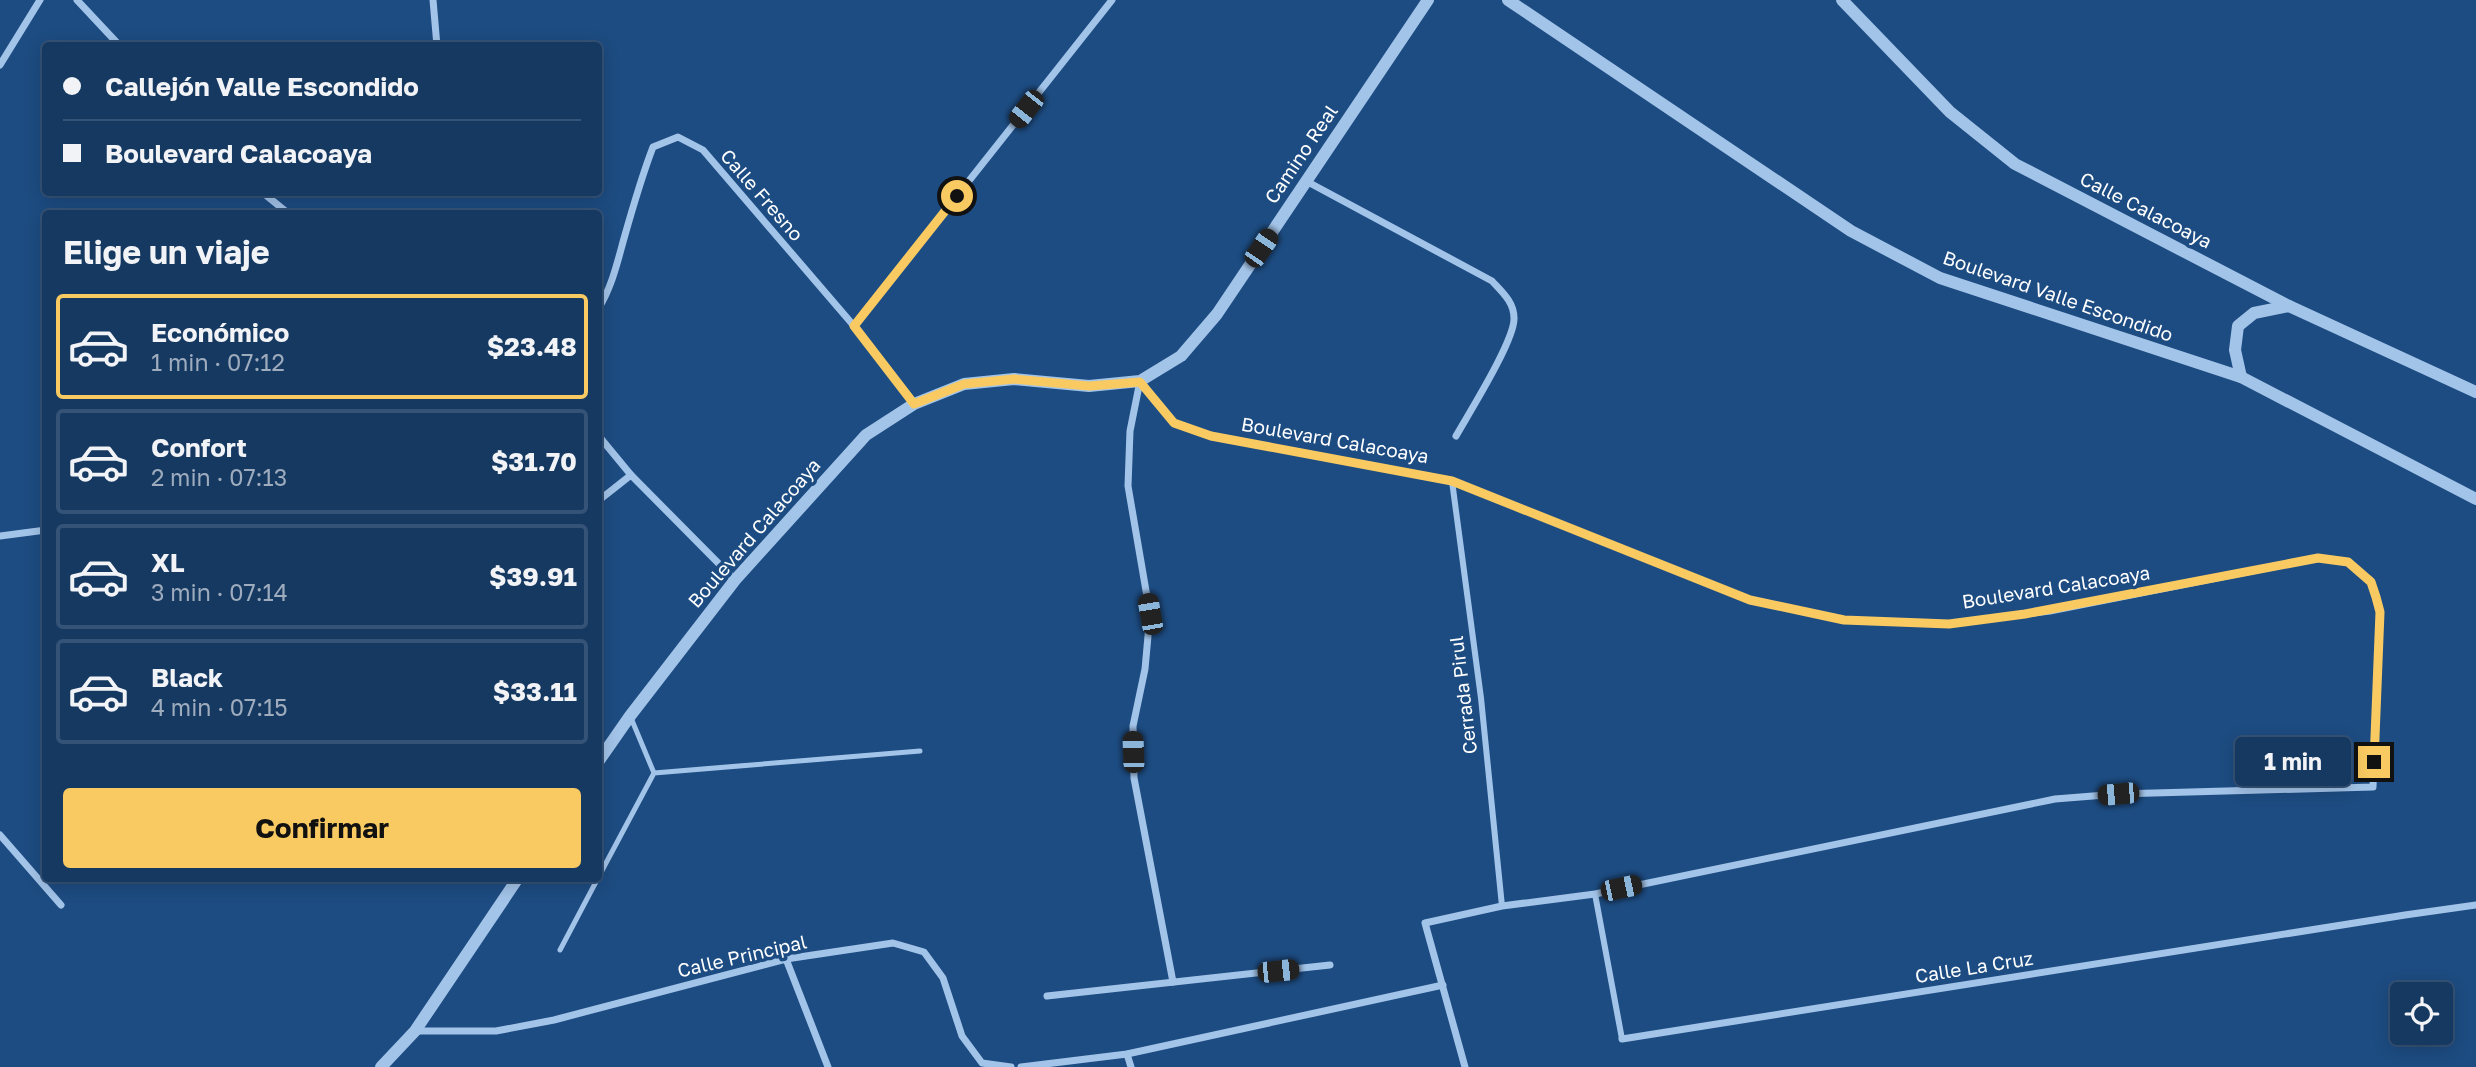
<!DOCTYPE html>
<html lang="es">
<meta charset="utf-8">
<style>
body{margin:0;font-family:"Golos Text",sans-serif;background:#23446b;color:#f1f3f6;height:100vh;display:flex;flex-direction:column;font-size:26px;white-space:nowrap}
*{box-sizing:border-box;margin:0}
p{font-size:23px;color:#9eacbe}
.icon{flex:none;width:38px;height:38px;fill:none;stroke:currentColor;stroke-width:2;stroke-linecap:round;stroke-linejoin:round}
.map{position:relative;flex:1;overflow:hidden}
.sheet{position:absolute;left:42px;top:210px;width:560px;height:672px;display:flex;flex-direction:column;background:#163962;border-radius:7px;box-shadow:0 4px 18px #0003,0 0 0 2px #355377}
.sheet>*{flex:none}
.banner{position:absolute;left:42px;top:42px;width:560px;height:154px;border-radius:7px;box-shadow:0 4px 18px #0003,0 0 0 2px #355377;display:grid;align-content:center;height:154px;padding:0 21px;background:#163962}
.fabs{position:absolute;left:2390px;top:982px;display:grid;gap:14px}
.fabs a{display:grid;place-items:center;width:63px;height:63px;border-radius:7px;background:#163962;box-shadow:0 4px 18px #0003,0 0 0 2px #355377;font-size:35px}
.end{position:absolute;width:32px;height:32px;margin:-16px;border:9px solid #f9ca61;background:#111;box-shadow:0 0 0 4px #111}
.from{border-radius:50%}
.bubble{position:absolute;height:49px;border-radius:7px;background:#163962;box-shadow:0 4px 18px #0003,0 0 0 2px #355377;font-size:23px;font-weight:700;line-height:49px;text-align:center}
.car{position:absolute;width:21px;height:42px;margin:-21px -10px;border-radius:9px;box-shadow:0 0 5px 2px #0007;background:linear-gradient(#222 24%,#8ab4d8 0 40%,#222 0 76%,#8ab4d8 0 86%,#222 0)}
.banner b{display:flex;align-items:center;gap:24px;height:66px;font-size:26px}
.banner b+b{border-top:2px solid #355377}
.banner i{width:18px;height:18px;background:#f1f3f6}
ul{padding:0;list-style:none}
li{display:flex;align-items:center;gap:21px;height:105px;margin:0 14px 10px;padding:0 7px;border:4px solid #355377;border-radius:7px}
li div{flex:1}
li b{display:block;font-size:26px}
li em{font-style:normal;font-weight:700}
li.active{border-color:#f9ca61}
li>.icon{width:63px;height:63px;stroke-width:1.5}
h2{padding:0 21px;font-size:32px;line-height:84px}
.cta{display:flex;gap:14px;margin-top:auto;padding:14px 21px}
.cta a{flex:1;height:80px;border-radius:7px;background:#f9ca61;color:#111;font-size:28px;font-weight:700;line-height:80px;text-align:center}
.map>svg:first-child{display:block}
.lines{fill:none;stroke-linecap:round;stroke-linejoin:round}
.service{stroke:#a3c4e9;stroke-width:5}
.pedestrian{stroke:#a3c4e9;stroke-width:6}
.minor{stroke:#a3c4e9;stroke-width:7}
.tertiary{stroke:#a3c4e9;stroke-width:12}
.route{stroke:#f9ca61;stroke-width:9}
.labels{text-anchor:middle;stroke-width:7;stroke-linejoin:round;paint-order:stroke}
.street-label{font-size:19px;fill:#fff;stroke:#1d4c82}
</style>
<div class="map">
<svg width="2476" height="1067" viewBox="0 0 2476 1067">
<rect width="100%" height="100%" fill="#1d4c82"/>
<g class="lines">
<g class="service">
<path d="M 631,718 L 654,773"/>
<path d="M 598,878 L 654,773 L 920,751"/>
<path d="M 560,950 L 598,878"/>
</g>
<g class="pedestrian">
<path d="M 1452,481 L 1481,698 L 1502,906"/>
<path d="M 1595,894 L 1622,1039"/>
</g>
<g class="minor">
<path d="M 77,0 L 120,46"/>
<path d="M 433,0 L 437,46"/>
<path d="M 0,65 L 40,0"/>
<path d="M 1306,181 L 1492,281 C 1502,292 1514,302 1514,318 C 1515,340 1469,413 1456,436"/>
<path d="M 262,192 L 289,214"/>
<path d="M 598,309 C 611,289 617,264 623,242 C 632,210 641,178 653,147 L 678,137 L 703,150 L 854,326 L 914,404"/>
<path d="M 854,326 L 1112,0"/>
<path d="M 1140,381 L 1174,423 L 1211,436 L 1452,481 L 1750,600 L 1844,620 L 1949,624 L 2050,611 L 2318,558 L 2348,562 L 2371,582 L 2380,612 L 2373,787 L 2118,794 L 2055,799 L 1595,894 L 1502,906 L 1425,923 L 1465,1067"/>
<path d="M 1140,381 L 1130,431 L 1128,486 L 1150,614 L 1145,669 L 1133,726 L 1134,778 L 1173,982"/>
<path d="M 598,435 L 631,475 L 735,580"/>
<path d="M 598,501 L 631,475"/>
<path d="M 0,536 L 46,530"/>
<path d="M 0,835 L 61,905"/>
<path d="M 786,959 L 828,1067"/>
<path d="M 1047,996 L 1330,965"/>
<path d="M 415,1031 L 496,1031 L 554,1020 L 786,959 L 893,943 L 924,952 L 943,978 L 962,1036 L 982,1063 L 1011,1067"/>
<path d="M 1622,1039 L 2405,915 L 2476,905"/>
<path d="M 1127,1054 L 1131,1067"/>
<path d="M 1021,1067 L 1127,1054 L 1443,985"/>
</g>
<g class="tertiary">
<path d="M 1508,0 L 1851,231 L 1940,278 L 2241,377 L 2476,499"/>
<path d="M 1842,0 L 1950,112 L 2015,164 L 2289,306 L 2476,392"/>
<path d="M 2241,377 L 2235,350 L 2238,326 L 2254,313 L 2289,306"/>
<path d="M 598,762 L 630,716 L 735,580 L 866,435 L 914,404 L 964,384 L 1014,379 L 1089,386 L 1140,381 L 1181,356 L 1217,314 L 1428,0"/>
<path d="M 381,1067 L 415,1031 L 518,878"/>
</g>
</g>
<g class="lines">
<path class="route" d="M 957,196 L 854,326 L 914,404 L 964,384 L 1014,379 L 1089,386 L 1140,382 L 1174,423 L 1211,436 L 1452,481 L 1750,600 L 1844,620 L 1949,624 L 2025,614 L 2318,558 L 2348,562 L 2371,582 L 2376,597 L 2380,612 L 2374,762"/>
</g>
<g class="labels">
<g class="street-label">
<text transform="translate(1301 154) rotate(-56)" y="7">Camino Real</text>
<text transform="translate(762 195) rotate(49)" y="7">Calle Fresno</text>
<text transform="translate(2146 210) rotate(27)" y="7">Calle Calacoaya</text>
<text transform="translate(2058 296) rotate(19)" y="7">Boulevard Valle Escondido</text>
<text transform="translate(1335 440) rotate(10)" y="7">Boulevard Calacoaya</text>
<text transform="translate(754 533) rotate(-49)" y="7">Boulevard Calacoaya</text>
<text transform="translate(2056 587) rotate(-9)" y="7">Boulevard Calacoaya</text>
<text transform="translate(1463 695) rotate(-97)" y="7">Cerrada Pirul</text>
<text transform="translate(742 956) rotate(-13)" y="7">Calle Principal</text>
<text transform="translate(1974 967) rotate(-9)" y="7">Calle La Cruz</text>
</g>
</g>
</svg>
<div class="fabs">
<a><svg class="icon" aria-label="locate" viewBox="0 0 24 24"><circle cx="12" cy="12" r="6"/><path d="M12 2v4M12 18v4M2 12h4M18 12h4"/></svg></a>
</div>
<i class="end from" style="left:957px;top:196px"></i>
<i class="end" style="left:2374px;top:762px"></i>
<div class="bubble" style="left:2235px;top:737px;width:116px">1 min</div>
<i class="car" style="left:1026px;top:109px;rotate:218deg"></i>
<i class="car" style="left:1261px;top:248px;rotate:34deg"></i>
<i class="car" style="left:1150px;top:614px;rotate:350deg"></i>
<i class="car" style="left:1133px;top:752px;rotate:358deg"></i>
<i class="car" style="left:2118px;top:794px;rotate:265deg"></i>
<i class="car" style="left:1621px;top:888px;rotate:78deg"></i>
<i class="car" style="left:1278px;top:971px;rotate:84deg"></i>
<div class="banner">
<b><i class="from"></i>Callejón Valle Escondido</b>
<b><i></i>Boulevard Calacoaya</b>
</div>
<section class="sheet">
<h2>Elige un viaje</h2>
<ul>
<li class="active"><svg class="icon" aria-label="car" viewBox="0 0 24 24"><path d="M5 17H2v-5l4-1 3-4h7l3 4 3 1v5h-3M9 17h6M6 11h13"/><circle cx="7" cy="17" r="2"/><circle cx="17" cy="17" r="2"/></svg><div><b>Económico</b><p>1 min · 07:12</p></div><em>$23.48</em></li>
<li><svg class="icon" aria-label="car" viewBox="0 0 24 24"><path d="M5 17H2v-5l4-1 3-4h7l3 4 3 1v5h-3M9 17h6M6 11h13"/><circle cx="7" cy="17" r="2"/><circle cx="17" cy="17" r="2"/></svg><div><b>Confort</b><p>2 min · 07:13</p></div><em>$31.70</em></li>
<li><svg class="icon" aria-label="car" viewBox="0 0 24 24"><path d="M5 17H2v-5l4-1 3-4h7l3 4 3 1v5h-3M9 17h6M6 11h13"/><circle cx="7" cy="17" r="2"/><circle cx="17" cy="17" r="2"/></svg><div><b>XL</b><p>3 min · 07:14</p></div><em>$39.91</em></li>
<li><svg class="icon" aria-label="car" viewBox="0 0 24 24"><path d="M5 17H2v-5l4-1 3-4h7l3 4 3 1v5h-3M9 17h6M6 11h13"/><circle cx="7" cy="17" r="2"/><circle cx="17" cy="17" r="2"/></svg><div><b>Black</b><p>4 min · 07:15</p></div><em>$33.11</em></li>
</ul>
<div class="cta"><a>Confirmar</a></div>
</section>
</div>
